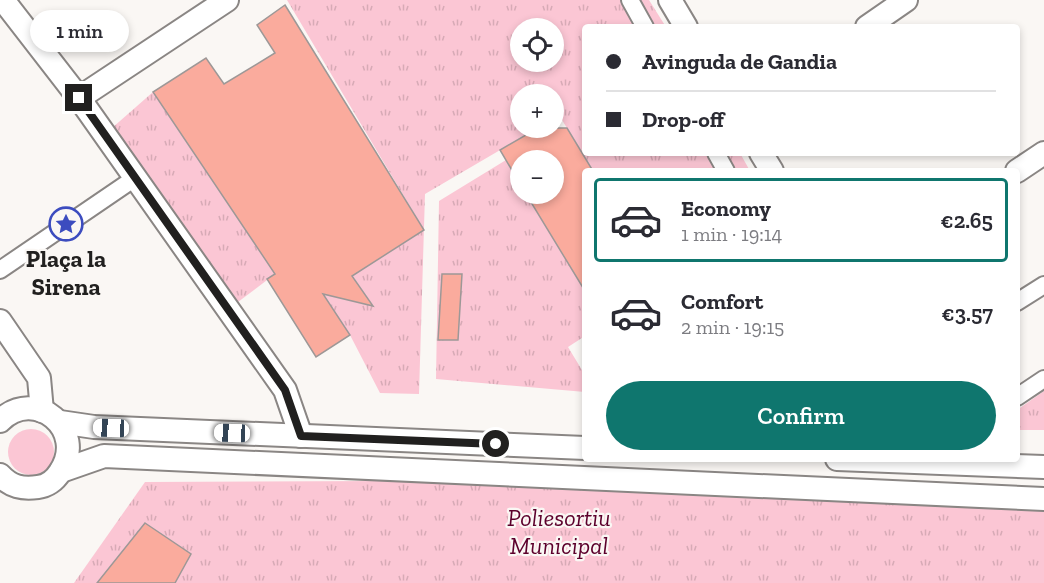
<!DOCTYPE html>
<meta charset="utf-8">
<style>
body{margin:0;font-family:"Zilla Slab",serif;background:#f7f7f7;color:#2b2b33;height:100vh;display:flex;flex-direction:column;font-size:22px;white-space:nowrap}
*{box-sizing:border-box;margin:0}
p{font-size:20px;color:#7c7c81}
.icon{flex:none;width:33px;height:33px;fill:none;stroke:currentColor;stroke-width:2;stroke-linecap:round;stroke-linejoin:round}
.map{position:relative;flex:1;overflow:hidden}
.sheet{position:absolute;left:582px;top:168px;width:438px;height:294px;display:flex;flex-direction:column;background:#fff;border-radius:6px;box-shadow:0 3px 9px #0003}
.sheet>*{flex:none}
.hud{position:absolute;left:582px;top:24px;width:438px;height:132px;border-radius:6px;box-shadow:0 3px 9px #0003;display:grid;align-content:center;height:132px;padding:0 24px;background:#fff}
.fabs{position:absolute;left:510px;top:18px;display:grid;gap:12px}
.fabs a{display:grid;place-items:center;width:54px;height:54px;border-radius:50%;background:#fff;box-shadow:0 3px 9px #0003;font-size:30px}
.end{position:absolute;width:27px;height:27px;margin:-14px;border:8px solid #21201f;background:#fff;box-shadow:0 0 0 3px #fff}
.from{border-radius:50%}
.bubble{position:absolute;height:42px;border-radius:21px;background:#fff;box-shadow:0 3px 9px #0003;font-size:20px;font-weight:600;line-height:42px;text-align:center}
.car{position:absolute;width:18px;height:36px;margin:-18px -9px;border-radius:8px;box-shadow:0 0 4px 2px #0007;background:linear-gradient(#fff 24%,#345 0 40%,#fff 0 76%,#345 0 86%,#fff 0)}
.hud b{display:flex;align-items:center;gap:21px;height:57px;font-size:22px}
.hud b+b{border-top:2px solid #e1e1e2}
.hud i{width:15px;height:15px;background:#2b2b33}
ul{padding:10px 0 0;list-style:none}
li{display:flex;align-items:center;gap:18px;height:84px;margin:0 12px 9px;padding:0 12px;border:3px solid transparent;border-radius:6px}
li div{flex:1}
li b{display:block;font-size:22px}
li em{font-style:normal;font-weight:600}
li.on{border-color:#0f766e}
li>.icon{width:54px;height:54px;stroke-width:1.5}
.action{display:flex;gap:12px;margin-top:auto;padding:12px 24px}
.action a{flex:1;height:69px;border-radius:36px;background:#0f766e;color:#fff;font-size:24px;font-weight:600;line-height:69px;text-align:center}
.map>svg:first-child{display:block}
.green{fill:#fbc6d4}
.park{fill:url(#park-tufts);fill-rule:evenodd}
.building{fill:#faab9d;stroke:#9d9897;stroke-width:1.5}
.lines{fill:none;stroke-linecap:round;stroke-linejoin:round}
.pedestrian-casing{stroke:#8a8684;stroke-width:20}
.minor-casing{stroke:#8a8684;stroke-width:26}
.pedestrian{stroke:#fff;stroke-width:16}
.minor{stroke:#fff;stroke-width:22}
.route{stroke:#21201f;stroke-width:8}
.labels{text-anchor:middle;stroke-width:4.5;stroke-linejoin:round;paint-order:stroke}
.poi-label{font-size:24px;font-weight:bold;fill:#21201f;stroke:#faf7f4}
.park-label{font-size:24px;font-style:italic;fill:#5c002c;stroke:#faf7f4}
</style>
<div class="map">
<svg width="1044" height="583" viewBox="0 0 1044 583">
<defs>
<pattern id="park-tufts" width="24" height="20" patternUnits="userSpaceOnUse" patternTransform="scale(1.5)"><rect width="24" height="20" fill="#fbc6d4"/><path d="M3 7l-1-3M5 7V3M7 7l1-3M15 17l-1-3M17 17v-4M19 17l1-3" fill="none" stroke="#d7aab6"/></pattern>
</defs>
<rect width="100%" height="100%" fill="#faf7f4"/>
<circle class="green" cx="31" cy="452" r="23"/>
<g class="park">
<path d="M 287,0 L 649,0 L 666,27 L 585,27 L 585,153 L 740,153 L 750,171 L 593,171 L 559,115 L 554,118 L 554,94 L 520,94 L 520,128 L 538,128 L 425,194 L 419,394 L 380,393 L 350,335 L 323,294 L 373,306 L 352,275 L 424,230 ZM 520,28 L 554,28 L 554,62 L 520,62 Z"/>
<path d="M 153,92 L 275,274 L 238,302 L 112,128 Z"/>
<path d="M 506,160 L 520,184 L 520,194 L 526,194 L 585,291 L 585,336 L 568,347 L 585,375 L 585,392 L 436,379 L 439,201 Z"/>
<path d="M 1044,391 L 1044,430 L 1017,430 L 1017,410 Z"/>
<path d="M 626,480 L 1044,499 L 1044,583 L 74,583 L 145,482 Z"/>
</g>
<g class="building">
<path d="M 285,5 L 424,230 L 352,276 L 373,306 L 323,294 L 350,335 L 316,357 L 267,279 L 275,274 L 153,92 L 206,58 L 224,84 L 275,53 L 257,25 Z"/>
<path d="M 538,128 L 567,128 L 593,171 L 585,171 L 585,291 L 526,194 L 554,194 L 554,160 L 520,160 L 520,184 L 500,150 Z"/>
<path d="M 442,274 L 462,274 L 458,340 L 438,340 Z"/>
<path d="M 145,523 L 191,554 L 175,583 L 97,583 Z"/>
</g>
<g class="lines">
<g class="pedestrian-casing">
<g id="pedestrian">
<path d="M 630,0 L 645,27"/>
<path d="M 716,153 L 726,171"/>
<path d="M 0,270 L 135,178"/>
<path d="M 1017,302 L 1044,285"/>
<path d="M 1017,397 L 1044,379"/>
</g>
</g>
<g class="minor-casing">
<g id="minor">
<path d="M 3,0 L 79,98 L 285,390 L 301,436"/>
<path d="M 670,0 L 686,27"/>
<path d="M 867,27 L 906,0"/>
<path d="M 79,98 L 227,0"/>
<path d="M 761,153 L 772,171"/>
<path d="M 1017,171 L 1044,153"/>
<path d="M 0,321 L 39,378 L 42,411"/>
<path d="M 0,421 C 35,386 88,430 60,472 C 55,480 47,486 38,487 C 22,489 11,487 0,475"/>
<path d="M 60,422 L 94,427 L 585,448"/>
<path d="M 837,459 L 1044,467"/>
<path d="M 61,471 L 104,456 L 1044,499"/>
</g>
</g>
<use href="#pedestrian" class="pedestrian"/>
<use href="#minor" class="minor"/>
</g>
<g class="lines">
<path class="route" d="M 79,98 L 285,390 L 301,436 L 496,444"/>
</g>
<defs>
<g id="sight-ring" transform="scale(1.725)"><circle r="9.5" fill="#faf7f4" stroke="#3c4cbf" stroke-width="1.5"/><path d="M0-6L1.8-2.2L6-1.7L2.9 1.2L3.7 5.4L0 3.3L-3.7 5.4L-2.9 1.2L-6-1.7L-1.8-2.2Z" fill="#3c4cbf"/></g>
</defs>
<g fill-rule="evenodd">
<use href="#sight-ring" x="66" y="224"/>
</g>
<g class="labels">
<g class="poi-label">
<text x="66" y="267">Plaça la<tspan x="66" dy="28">Sirena</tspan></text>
</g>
<g class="park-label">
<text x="559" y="526">Poliesortiu<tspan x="559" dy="28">Municipal</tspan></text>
</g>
</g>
</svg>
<div class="fabs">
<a><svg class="icon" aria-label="locate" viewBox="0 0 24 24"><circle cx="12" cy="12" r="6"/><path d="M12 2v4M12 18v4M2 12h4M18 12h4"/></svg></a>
<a>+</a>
<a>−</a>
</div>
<i class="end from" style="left:496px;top:444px"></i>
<i class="end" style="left:79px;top:98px"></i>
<div class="bubble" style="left:30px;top:10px;width:99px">1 min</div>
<i class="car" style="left:111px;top:428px;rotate:272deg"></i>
<i class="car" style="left:232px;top:433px;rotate:272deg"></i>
<div class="hud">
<b><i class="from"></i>Avinguda de Gandia</b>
<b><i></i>Drop-off</b>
</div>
<section class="sheet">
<ul>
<li class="on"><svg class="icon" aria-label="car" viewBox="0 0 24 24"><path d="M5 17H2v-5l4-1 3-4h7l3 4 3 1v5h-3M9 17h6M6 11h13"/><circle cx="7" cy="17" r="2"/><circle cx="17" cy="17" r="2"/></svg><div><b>Economy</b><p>1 min · 19:14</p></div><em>€2.65</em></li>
<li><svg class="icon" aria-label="car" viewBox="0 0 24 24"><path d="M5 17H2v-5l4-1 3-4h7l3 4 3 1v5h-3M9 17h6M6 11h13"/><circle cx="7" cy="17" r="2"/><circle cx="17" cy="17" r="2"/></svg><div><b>Comfort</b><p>2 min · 19:15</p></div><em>€3.57</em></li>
</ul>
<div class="action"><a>Confirm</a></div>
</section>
</div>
